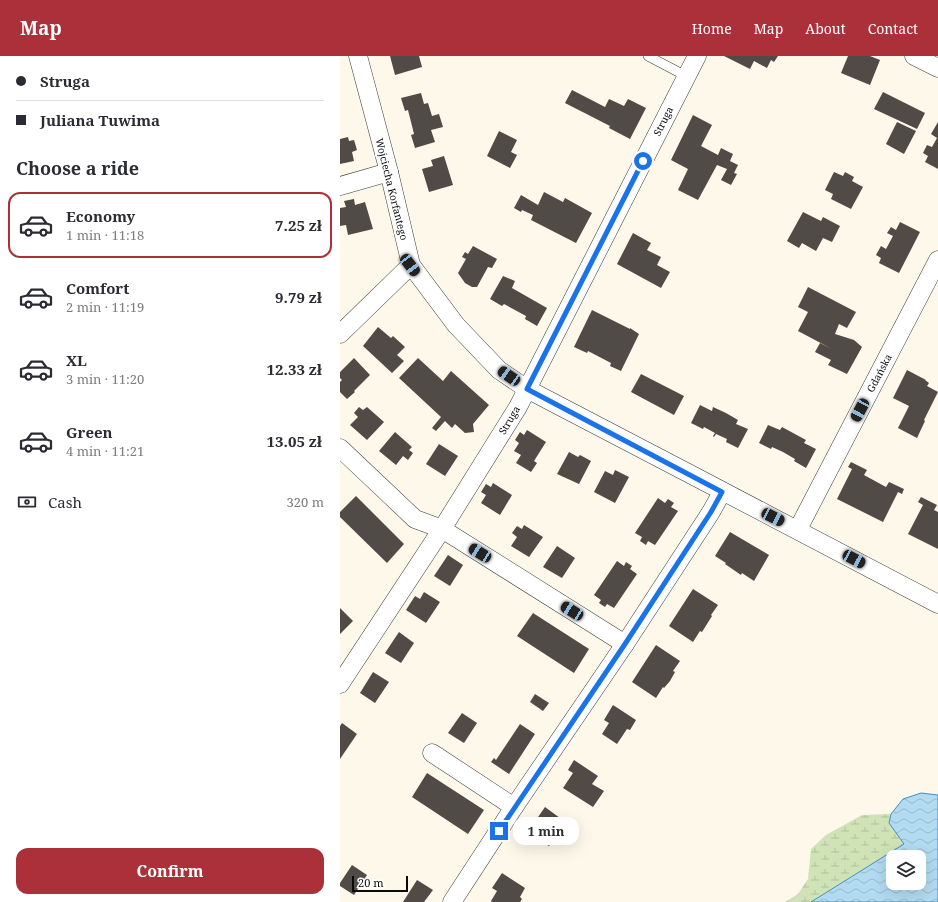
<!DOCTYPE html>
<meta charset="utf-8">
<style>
body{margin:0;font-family:"Noto Serif",serif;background:#f7f7f7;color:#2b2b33;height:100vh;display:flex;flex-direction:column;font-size:15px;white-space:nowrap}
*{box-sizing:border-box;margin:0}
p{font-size:13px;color:#7c7c81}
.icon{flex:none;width:22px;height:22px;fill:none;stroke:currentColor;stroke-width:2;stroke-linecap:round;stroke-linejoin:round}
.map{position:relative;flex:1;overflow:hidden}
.side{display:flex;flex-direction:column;background:#fff;width:340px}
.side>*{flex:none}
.banner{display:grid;align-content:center;height:88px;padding:0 16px;background:#fff}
.buttons{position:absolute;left:546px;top:794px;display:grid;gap:8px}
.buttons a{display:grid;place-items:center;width:40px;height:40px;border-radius:8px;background:#fff;box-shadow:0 4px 16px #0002;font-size:20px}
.scale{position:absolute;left:12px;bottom:10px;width:56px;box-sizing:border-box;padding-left:4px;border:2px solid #0a0a0a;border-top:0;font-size:11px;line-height:14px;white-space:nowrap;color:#0a0a0a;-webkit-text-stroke:3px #fff;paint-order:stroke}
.end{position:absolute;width:18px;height:18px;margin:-9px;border:5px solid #1a73e8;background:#fff;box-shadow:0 0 0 2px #fff}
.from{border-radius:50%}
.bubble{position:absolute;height:28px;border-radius:12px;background:#fff;box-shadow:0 4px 16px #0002;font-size:13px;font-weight:700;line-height:28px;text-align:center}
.car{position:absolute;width:12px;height:24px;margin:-12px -6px;border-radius:5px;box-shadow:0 0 3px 1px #0007;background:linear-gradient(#222 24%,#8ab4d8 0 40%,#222 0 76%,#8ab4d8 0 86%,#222 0)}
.banner b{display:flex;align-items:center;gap:14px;height:38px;font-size:15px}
.banner b+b{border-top:1px solid #e1e1e2}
.banner i{width:10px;height:10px;background:#2b2b33}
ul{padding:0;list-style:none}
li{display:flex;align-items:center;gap:12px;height:66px;margin:0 8px 6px;padding:0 8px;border:2px solid transparent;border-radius:12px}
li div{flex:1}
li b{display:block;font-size:15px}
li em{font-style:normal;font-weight:700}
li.on{border-color:#ac303a}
li>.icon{width:36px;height:36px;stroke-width:1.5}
h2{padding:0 16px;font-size:18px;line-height:48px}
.pay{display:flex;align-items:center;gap:10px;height:44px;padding:0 16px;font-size:15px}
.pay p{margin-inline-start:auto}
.primary-button{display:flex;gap:8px;margin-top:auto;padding:8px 16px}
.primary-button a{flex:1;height:46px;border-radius:12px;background:#ac303a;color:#fff;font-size:16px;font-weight:700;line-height:46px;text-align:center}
header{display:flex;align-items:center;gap:24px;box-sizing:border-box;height:56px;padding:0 20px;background:#ac303a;color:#fff}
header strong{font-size:19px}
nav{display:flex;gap:22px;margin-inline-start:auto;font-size:14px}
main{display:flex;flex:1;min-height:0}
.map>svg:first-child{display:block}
.wetland{fill:url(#wetland-marsh)}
.water{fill:url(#water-waves);stroke:#4091c0;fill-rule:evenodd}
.building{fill:#514b47}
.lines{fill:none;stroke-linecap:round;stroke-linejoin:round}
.service-casing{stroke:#3d3d3d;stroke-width:10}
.minor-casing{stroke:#3d3d3d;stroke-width:19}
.service{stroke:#fff;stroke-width:9}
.minor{stroke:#fff;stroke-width:18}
.route{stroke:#1a73e8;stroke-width:5}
.labels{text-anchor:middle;stroke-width:4;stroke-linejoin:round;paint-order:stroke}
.street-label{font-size:10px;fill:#0a0a0a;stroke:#fff}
</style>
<header>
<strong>Map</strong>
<nav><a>Home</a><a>Map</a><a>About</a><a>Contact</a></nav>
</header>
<main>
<section class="side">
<div class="banner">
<b><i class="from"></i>Struga</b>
<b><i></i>Juliana Tuwima</b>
</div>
<h2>Choose a ride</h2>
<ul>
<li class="on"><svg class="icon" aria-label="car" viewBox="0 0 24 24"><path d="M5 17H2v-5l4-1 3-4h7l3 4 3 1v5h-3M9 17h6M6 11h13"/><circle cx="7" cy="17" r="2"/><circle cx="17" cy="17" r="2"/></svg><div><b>Economy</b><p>1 min · 11:18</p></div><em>7.25 zł</em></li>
<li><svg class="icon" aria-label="car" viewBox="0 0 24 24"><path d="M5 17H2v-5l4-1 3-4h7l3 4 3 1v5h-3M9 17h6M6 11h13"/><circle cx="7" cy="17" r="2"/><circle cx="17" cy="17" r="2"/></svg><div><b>Comfort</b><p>2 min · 11:19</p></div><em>9.79 zł</em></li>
<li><svg class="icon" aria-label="car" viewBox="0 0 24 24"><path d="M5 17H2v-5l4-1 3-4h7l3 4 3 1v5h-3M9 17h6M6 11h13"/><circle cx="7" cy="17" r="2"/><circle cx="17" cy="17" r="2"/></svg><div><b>XL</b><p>3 min · 11:20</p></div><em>12.33 zł</em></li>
<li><svg class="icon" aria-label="car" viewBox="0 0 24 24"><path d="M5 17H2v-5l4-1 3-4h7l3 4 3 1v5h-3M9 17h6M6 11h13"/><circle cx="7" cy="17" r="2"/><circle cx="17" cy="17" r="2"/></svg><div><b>Green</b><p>4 min · 11:21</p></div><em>13.05 zł</em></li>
</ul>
<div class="pay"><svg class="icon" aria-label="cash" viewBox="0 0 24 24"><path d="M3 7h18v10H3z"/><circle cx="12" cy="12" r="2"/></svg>Cash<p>320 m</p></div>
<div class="primary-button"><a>Confirm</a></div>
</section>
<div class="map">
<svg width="598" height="846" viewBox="0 0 598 846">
<defs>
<pattern id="wetland-marsh" width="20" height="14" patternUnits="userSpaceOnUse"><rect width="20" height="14" fill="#cfe3b6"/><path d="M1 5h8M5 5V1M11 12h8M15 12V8" fill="none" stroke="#b0c19b"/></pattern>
<pattern id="water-waves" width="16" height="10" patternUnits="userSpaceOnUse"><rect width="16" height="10" fill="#b2daf0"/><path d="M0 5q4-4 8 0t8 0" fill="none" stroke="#98bacc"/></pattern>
</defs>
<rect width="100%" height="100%" fill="#fdf8e9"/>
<path class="wetland" d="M 551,758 L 549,767 L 564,788 L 471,846 L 445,846 L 458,838 L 468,823 L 471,793 L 486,779 L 522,759 Z"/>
<path class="water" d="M 581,737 L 598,739 L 598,846 L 471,846 L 564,788 L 549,767 L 551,758 L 563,743 ZM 553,801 L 579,801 L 579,827 L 553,827 Z"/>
<g class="building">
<path d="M 50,0 L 79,0 L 82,11 L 55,19 Z"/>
<path d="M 384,0 L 438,0 L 434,6 L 431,4 L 427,12 L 414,5 L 410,13 Z"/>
<path d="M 508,0 L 530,0 L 540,4 L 530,29 L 501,17 Z"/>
<path d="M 232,34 L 265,51 L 269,43 L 284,50 L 288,43 L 306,52 L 290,83 L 269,72 L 270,70 L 225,47 Z"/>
<path d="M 543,36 L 585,57 L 577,73 L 534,53 Z"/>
<path d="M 81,37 L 84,48 L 88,47 L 92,60 L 99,58 L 103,71 L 91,74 L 95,86 L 75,92 L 71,79 L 74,78 L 68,54 L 65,55 L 61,42 Z"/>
<path d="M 353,59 L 372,69 L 361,90 L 378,99 L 381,92 L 393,98 L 390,105 L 398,109 L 394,117 L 397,118 L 391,129 L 381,124 L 387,113 L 377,109 L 358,144 L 338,134 L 348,113 L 331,104 Z"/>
<path d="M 557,66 L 576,75 L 564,98 L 546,88 Z"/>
<path d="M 598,66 L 598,113 L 585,106 L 588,100 L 583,97 L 587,89 L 592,91 L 597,82 L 591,78 Z"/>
<path d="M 159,75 L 177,84 L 171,96 L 177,99 L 170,112 L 147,100 Z"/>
<path d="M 8,81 L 9,85 L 14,84 L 17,94 L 12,96 L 14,105 L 0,108 L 0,83 Z"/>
<path d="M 104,100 L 113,129 L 89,136 L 82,113 L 93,110 L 91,104 Z"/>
<path d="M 494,116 L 503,120 L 505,116 L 514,121 L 512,125 L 523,131 L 511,153 L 491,143 L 493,138 L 485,134 Z"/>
<path d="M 204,136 L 223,146 L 225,142 L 252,157 L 236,187 L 191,164 L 193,159 L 182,154 L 181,156 L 174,152 L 181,139 L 198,149 Z"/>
<path d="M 14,143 L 15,149 L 25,146 L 33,173 L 8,179 L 6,169 L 0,170 L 0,152 L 6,151 L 4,145 Z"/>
<path d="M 463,156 L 481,165 L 483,161 L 500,170 L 492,186 L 483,182 L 476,195 L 462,187 L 459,192 L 447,185 Z"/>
<path d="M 560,166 L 580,176 L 559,217 L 539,207 L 541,202 L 536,199 L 541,190 L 546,193 L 553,180 L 547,177 L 551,171 L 556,174 Z"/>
<path d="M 293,177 L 311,187 L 307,194 L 321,201 L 317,209 L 330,216 L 321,232 L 277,208 Z"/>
<path d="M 133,190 L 157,203 L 152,212 L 148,211 L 137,231 L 132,231 L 125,227 L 118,217 L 126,203 L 122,201 L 125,196 L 128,198 Z"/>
<path d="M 163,220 L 175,225 L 172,232 L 207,252 L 197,270 L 185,263 L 186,260 L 164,248 L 162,250 L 150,243 Z"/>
<path d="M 468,231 L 516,256 L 507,272 L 499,268 L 495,278 L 514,284 L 522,291 L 507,318 L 488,309 L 491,304 L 475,296 L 480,287 L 492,293 L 458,275 L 468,256 L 458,251 Z"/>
<path d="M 252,254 L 290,273 L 290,272 L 299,278 L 281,315 L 270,310 L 271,307 L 248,295 L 247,297 L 234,291 Z"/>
<path d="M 38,271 L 51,282 L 53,280 L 65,291 L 57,299 L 64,305 L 52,317 L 23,290 Z"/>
<path d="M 14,302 L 30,319 L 14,335 L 15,336 L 7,343 L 0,336 L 0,326 L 2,324 L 0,322 L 0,316 Z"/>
<path d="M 78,302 L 103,325 L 111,315 L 149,349 L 133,368 L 134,376 L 125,377 L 115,368 L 112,372 L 105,365 L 96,375 L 92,372 L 101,361 L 59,322 Z"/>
<path d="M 567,314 L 586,324 L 585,324 L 589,327 L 587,330 L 598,336 L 584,364 L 585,365 L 577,382 L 558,372 L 569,350 L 553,342 Z"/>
<path d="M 301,318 L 344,340 L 334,359 L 291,336 Z"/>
<path d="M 360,349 L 372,355 L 373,351 L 386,357 L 398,364 L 396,368 L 408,373 L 398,392 L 386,386 L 387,383 L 376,378 L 374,381 L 373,380 L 375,377 L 364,371 L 363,373 L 351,367 Z"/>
<path d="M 19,351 L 23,354 L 27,351 L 44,366 L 27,384 L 10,369 L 18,361 L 14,357 Z"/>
<path d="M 428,369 L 440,374 L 442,371 L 466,384 L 464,387 L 476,393 L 466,412 L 454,405 L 455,403 L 443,396 L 432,391 L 431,393 L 419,387 Z"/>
<path d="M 187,374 L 206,386 L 194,405 L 197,407 L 191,416 L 176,407 L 181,399 L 174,395 L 179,387 L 175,384 L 180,376 L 184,379 Z"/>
<path d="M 55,376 L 72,391 L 69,394 L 73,397 L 68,404 L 63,400 L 56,409 L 39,395 Z"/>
<path d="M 99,388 L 118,400 L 105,420 L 86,408 Z"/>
<path d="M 229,396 L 238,401 L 240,399 L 251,405 L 239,428 L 217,418 Z"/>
<path d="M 511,406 L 527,414 L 524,419 L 546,431 L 549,426 L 564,433 L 562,438 L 558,436 L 543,466 L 497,443 L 512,413 L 508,411 Z"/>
<path d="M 275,414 L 289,421 L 275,447 L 254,436 L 265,415 L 273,419 Z"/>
<path d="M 153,427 L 172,439 L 160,459 L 141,447 L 146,439 L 141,436 L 146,428 L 151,431 Z"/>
<path d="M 16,440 L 64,488 L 47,507 L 0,461 L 0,456 Z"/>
<path d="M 581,441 L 597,449 L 594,454 L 598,456 L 598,493 L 568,478 L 583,449 L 578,446 Z"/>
<path d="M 318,442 L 325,447 L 328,443 L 334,447 L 331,451 L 338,455 L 315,489 L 308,485 L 306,489 L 300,485 L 302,481 L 295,477 Z"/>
<path d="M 184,469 L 203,481 L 189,501 L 171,490 L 177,481 L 172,477 L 177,470 L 182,473 Z"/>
<path d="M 390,476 L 429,499 L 414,525 L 402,517 L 401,519 L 385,508 L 386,507 L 375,500 Z"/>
<path d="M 217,490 L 235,502 L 222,522 L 203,511 Z"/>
<path d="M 108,499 L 123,509 L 110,530 L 94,520 Z"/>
<path d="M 277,505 L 284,510 L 286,506 L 292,510 L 290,513 L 297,518 L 274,552 L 267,548 L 265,551 L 259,547 L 261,544 L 254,539 Z"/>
<path d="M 353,533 L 378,549 L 371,559 L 372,560 L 362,576 L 360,575 L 353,586 L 329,570 Z"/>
<path d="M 84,536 L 100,546 L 86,567 L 66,554 L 75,540 L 80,543 Z"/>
<path d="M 0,552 L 13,565 L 0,578 Z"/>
<path d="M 193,557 L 249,593 L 234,617 L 177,580 Z"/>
<path d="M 59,576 L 74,587 L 61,607 L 45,597 Z"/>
<path d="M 316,589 L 340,605 L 333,615 L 335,616 L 330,625 L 324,632 L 323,631 L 316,642 L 292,626 Z"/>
<path d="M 33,616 L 49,626 L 35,647 L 20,637 Z"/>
<path d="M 195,638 L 209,647 L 203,655 L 190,646 Z"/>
<path d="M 273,649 L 296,664 L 290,674 L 287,673 L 277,688 L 262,678 L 269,667 L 264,664 Z"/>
<path d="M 122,657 L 137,667 L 124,687 L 108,677 Z"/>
<path d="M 2,667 L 17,678 L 0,703 L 0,670 Z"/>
<path d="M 180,668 L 195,678 L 169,718 L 151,706 L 154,702 L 156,704 Z"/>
<path d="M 234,704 L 258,720 L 252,728 L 264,735 L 253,751 L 223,732 L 233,717 L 228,714 Z"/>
<path d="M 87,717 L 144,754 L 128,778 L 72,741 Z"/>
<path d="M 205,751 L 228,768 L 222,777 L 219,776 L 209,790 L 193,779 L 199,771 L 194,767 Z"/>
<path d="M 12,809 L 27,819 L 14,839 L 0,830 L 0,827 Z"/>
<path d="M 162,817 L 185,832 L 180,841 L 182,843 L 180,846 L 152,846 L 151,845 L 157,835 L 152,832 Z"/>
<path d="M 77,824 L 93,834 L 84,846 L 63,846 Z"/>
</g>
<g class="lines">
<g class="service-casing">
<path id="service" d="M 308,0 L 346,20"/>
</g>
<g class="minor-casing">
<g id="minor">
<path d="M 18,0 L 49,116 L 71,209 L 116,269 L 159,314 L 187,333 C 324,405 461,475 598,548"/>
<path d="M 574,0 L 598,12"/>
<path d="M 0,130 L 49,116"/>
<path d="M 0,278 L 71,209"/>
<path d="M 0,392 L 75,463 L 102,473 L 285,588"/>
<path d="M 458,473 L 598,204"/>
<path d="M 0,628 L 102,473 L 178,351 L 357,0"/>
<path d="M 92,697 L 174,751"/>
<path d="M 112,846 L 174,751 L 285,588 L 371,456 L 382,436"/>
</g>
</g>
<use href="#service" class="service"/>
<use href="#minor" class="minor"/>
</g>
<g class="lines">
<path class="route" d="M 159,775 L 285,588 L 371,456 L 382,436 L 187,333 L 303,105"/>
</g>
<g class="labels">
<g class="street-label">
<text transform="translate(323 65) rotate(-63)" y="4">Struga</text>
<text transform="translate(52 133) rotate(76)" y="4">Wojciecha Korfantego</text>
<text transform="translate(539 317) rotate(-62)" y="4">Gdańska</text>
<text transform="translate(169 364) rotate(-59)" y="4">Struga</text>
</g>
</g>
</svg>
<div class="buttons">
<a><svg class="icon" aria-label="layers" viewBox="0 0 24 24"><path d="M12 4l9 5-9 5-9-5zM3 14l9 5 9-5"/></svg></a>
</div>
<div class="scale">20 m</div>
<i class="end from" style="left:303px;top:105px"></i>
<i class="end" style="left:159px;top:775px"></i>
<div class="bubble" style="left:173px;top:761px;width:66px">1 min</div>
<i class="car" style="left:70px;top:209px;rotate:143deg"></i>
<i class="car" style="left:169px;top:320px;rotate:304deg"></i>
<i class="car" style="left:520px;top:354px;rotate:208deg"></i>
<i class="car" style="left:433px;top:461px;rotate:117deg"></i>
<i class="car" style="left:140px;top:497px;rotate:302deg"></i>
<i class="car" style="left:514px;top:503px;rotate:118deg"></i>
<i class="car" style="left:232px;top:555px;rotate:302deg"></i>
</div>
</main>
